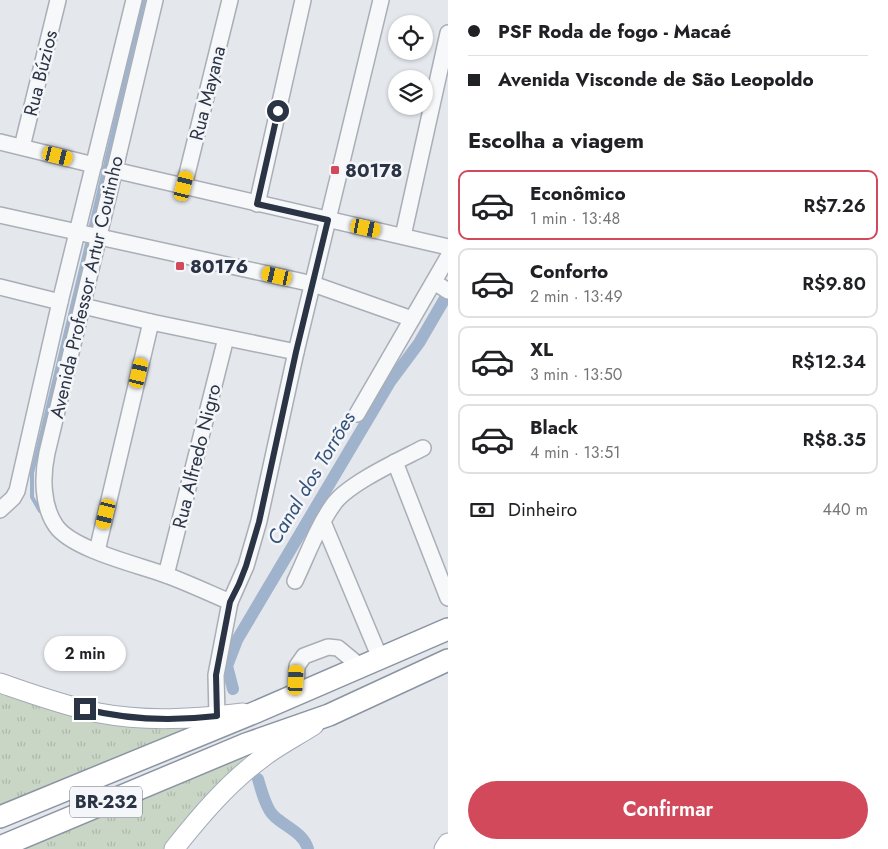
<!DOCTYPE html>
<html lang="pt">
<meta charset="utf-8">
<style>
body{margin:0;font-family:Jost,sans-serif;background:#f2f2f2;color:#202124;height:100vh;display:flex;flex-direction:column;font-size:19px;white-space:nowrap}
*{box-sizing:border-box;margin:0}
p{font-size:16px;color:#757577}
.icon{flex:none;width:28px;height:28px;fill:none;stroke:currentColor;stroke-width:2;stroke-linecap:round;stroke-linejoin:round}
.map{position:relative;flex:1;overflow:hidden}
.side{display:flex;flex-direction:column;background:#fff;width:440px}
.side>*{flex:none}
.hud{display:grid;align-content:center;height:110px;padding:0 20px;background:#fff}
.fabs{position:absolute;left:388px;top:15px;display:grid;gap:10px}
.fabs a{display:grid;place-items:center;width:45px;height:45px;border-radius:50%;background:#fff;box-shadow:0 1px 4px #0004;font-size:25px}
.end{position:absolute;width:22px;height:22px;margin:-11px;border:6px solid #2b3445;background:#fff;box-shadow:0 0 0 2px #fff}
.from{border-radius:50%}
.bubble{position:absolute;height:35px;border-radius:18px;background:#fff;box-shadow:0 1px 4px #0004;font-size:16px;font-weight:600;line-height:35px;text-align:center}
.car{position:absolute;width:15px;height:30px;margin:-15px -8px;border-radius:6px;box-shadow:0 0 4px 1px #0007;background:linear-gradient(#f5c518 24%,#345 0 40%,#f5c518 0 76%,#345 0 86%,#f5c518 0)}
.hud b{display:flex;align-items:center;gap:18px;height:48px;font-size:19px}
.hud b+b{border-top:1px solid #e0e0e0}
.hud i{width:12px;height:12px;background:#202124}
ul{padding:0;list-style:none}
li{display:flex;align-items:center;gap:15px;height:70px;margin:0 10px 8px;padding:0 10px;border:2px solid #e0e0e0;border-radius:10px}
li div{flex:1}
li b{display:block;font-size:19px}
li em{font-style:normal;font-weight:600}
li.current{border-color:#d1495b}
li>.icon{width:45px;height:45px;stroke-width:1.5}
h2{padding:0 20px;font-size:22px;line-height:60px}
.pay{display:flex;align-items:center;gap:12px;height:55px;padding:0 20px;font-size:19px}
.pay p{margin-inline-start:auto}
.button{display:flex;gap:10px;margin-top:auto;padding:10px 20px}
.button a{flex:1;height:58px;border-radius:30px;background:#d1495b;color:#fff;font-size:20px;font-weight:600;line-height:58px;text-align:center}
main{display:flex;flex:1;min-height:0}
.map>svg:first-child{display:block}
.grass{fill:url(#grass-tufts)}
.lines{fill:none;stroke-linecap:round;stroke-linejoin:round}
.stream{stroke:#9fb4cc;stroke-width:4}
.canal{stroke:#9fb4cc;stroke-width:12}
.minor-casing{stroke:#a9aeb7;stroke-width:18}
.major-casing{stroke:#a3abb8;stroke-width:21}
.highway-casing{stroke:#8b94a3;stroke-width:24}
.minor{stroke:#f7f8fa;stroke-width:15}
.major{stroke:#fff;stroke-width:19}
.highway{stroke:#fff;stroke-width:21}
.route{stroke:#2b3445;stroke-width:6}
.poi-dot{fill:#d1495b;stroke:#f4f6f9;stroke-width:2}
.labels{text-anchor:middle;stroke-width:5;stroke-linejoin:round;paint-order:stroke}
.shield{fill:#f4f6f9;stroke:#676e7b;stroke-width:1}
.shield-label{font-size:18px;font-weight:bold;fill:#2b3445}
.street-label{font-size:19px;fill:#2b3445;stroke:#f4f6f9}
.poi-label{font-size:19px;font-weight:bold;fill:#2b3445;stroke:#f4f6f9;text-anchor:start}
.water-label{font-size:20px;font-style:italic;fill:#34527a;stroke:#f4f6f9}
</style>
<main>
<div class="map">
<svg width="448" height="849" viewBox="0 0 448 849">
<defs>
<pattern id="grass-tufts" width="24" height="20" patternUnits="userSpaceOnUse" patternTransform="scale(1.25)"><rect width="24" height="20" fill="#c9d6c5"/><path d="M3 7l-1-3M5 7V3M7 7l1-3M15 17l-1-3M17 17v-4M19 17l1-3" fill="none" stroke="#adb8ab"/></pattern>
</defs>
<rect width="100%" height="100%" fill="#e4e7ec"/>
<g class="grass">
<path d="M 0,687 L 57,704 L 241,715 L 0,813 Z"/>
<path d="M 246,744 L 242,764 L 168,849 L 0,849 Z"/>
</g>
<g class="lines">
<g class="stream">
<path d="M 91,225 L 144,0"/>
<path d="M 40,511 L 32,497 L 32,473 L 87,244"/>
<path d="M 229,655 L 229,657"/>
</g>
<g class="canal">
<path d="M 233,689 L 227,666 L 237,640 L 390,382 L 419,343 L 448,293"/>
<path d="M 258,779 C 261,789 266,809 274,816 C 284,826 304,833 308,849"/>
</g>
<g class="minor-casing">
<g id="minor">
<path d="M 155,0 C 119,151 84,302 47,453 C 42,476 42,506 56,526 C 73,550 139,565 166,575 C 188,583 209,593 230,602"/>
<path d="M 0,142 L 94,165"/>
<path d="M 22,147 L 58,0"/>
<path d="M 114,170 L 448,247"/>
<path d="M 184,186 L 230,0"/>
<path d="M 257,204 L 303,0"/>
<path d="M 0,215 L 313,284 L 412,319"/>
<path d="M 403,236 L 448,33"/>
<path d="M 434,282 L 448,291"/>
<path d="M 0,287 L 60,302"/>
<path d="M 83,306 L 151,322 L 296,352"/>
<path d="M 357,414 L 448,257"/>
<path d="M 395,462 L 448,598"/>
<path d="M 0,510 L 13,498 L 17,491 L 60,302 L 134,0"/>
<path d="M 323,522 L 380,658"/>
<path d="M 97,551 L 151,322"/>
<path d="M 166,575 L 226,338"/>
<path d="M 295,581 C 307,556 317,527 333,505 C 347,484 400,460 423,448"/>
<path d="M 296,695 L 297,666 L 304,656 L 328,647 L 338,648 L 361,667"/>
<path d="M 217,716 L 216,675 L 230,602 L 246,566 L 259,521 L 296,352 L 381,0"/>
</g>
</g>
<g class="major-casing">
<g id="major">
<path d="M 0,683 C 32,694 65,706 99,713 C 146,722 195,719 243,713"/>
<path d="M 174,849 C 200,816 228,783 262,758 C 277,746 297,736 314,725"/>
<path d="M 444,849 L 448,843"/>
</g>
</g>
<g class="highway-casing">
<g id="highway">
<path d="M 0,817 L 256,712 L 448,629"/>
<path d="M 0,847 L 246,744 L 329,715 L 448,660"/>
</g>
</g>
<use href="#minor" class="minor"/>
<use href="#major" class="major"/>
<use href="#highway" class="highway"/>
</g>
<g class="lines">
<path class="route" d="M 85,709 C 128,720 174,721 217,716 L 216,675 L 230,602 L 239,584 L 246,566 L 259,522 L 296,352 L 328,220 L 257,204 L 278,111"/>
</g>
<g class="poi-dot">
<rect x="330" y="165" width="10" height="10" rx="2.5"/>
<rect x="175" y="261" width="10" height="10" rx="2.5"/>
</g>
<g class="labels">
<rect class="shield" x="70" y="786.5" width="72" height="31" rx="4"/>
<g class="shield-label">
<text x="106" y="808">BR-232</text>
</g>
<g class="street-label">
<text transform="translate(40 73) rotate(-76)" y="7">Rua Búzios</text>
<text transform="translate(207 93) rotate(-76)" y="7">Rua Mayana</text>
<text transform="translate(86 287) rotate(-77)" y="7">Avenida Professor Artur Coutinho</text>
<text transform="translate(196 456) rotate(-76)" y="7">Rua Alfredo Nigro</text>
</g>
<g class="poi-label">
<text x="345" y="177">80178</text>
<text x="190" y="273">80176</text>
</g>
<g class="water-label">
<text transform="translate(311 478) rotate(-59)" y="7">Canal dos Torrões</text>
</g>
</g>
</svg>
<div class="fabs">
<a><svg class="icon" aria-label="locate" viewBox="0 0 24 24"><circle cx="12" cy="12" r="6"/><path d="M12 2v4M12 18v4M2 12h4M18 12h4"/></svg></a>
<a><svg class="icon" aria-label="layers" viewBox="0 0 24 24"><path d="M12 4l9 5-9 5-9-5zM3 14l9 5 9-5"/></svg></a>
</div>
<i class="end from" style="left:278px;top:111px"></i>
<i class="end" style="left:85px;top:709px"></i>
<div class="bubble" style="left:44px;top:636px;width:82px">2 min</div>
<i class="car" style="left:58px;top:156px;rotate:104deg"></i>
<i class="car" style="left:184px;top:186px;rotate:14deg"></i>
<i class="car" style="left:366px;top:228px;rotate:102deg"></i>
<i class="car" style="left:277px;top:276px;rotate:283deg"></i>
<i class="car" style="left:139px;top:373px;rotate:13deg"></i>
<i class="car" style="left:106px;top:514px;rotate:194deg"></i>
<i class="car" style="left:296px;top:680px;rotate:3deg"></i>
</div>
<section class="side">
<div class="hud">
<b><i class="from"></i>PSF Roda de fogo - Macaé</b>
<b><i></i>Avenida Visconde de São Leopoldo</b>
</div>
<h2>Escolha a viagem</h2>
<ul>
<li class="current"><svg class="icon" aria-label="car" viewBox="0 0 24 24"><path d="M5 17H2v-5l4-1 3-4h7l3 4 3 1v5h-3M9 17h6M6 11h13"/><circle cx="7" cy="17" r="2"/><circle cx="17" cy="17" r="2"/></svg><div><b>Econômico</b><p>1 min · 13:48</p></div><em>R$7.26</em></li>
<li><svg class="icon" aria-label="car" viewBox="0 0 24 24"><path d="M5 17H2v-5l4-1 3-4h7l3 4 3 1v5h-3M9 17h6M6 11h13"/><circle cx="7" cy="17" r="2"/><circle cx="17" cy="17" r="2"/></svg><div><b>Conforto</b><p>2 min · 13:49</p></div><em>R$9.80</em></li>
<li><svg class="icon" aria-label="car" viewBox="0 0 24 24"><path d="M5 17H2v-5l4-1 3-4h7l3 4 3 1v5h-3M9 17h6M6 11h13"/><circle cx="7" cy="17" r="2"/><circle cx="17" cy="17" r="2"/></svg><div><b>XL</b><p>3 min · 13:50</p></div><em>R$12.34</em></li>
<li><svg class="icon" aria-label="car" viewBox="0 0 24 24"><path d="M5 17H2v-5l4-1 3-4h7l3 4 3 1v5h-3M9 17h6M6 11h13"/><circle cx="7" cy="17" r="2"/><circle cx="17" cy="17" r="2"/></svg><div><b>Black</b><p>4 min · 13:51</p></div><em>R$8.35</em></li>
</ul>
<div class="pay"><svg class="icon" aria-label="cash" viewBox="0 0 24 24"><path d="M3 7h18v10H3z"/><circle cx="12" cy="12" r="2"/></svg>Dinheiro<p>440 m</p></div>
<div class="button"><a>Confirmar</a></div>
</section>
</main>
